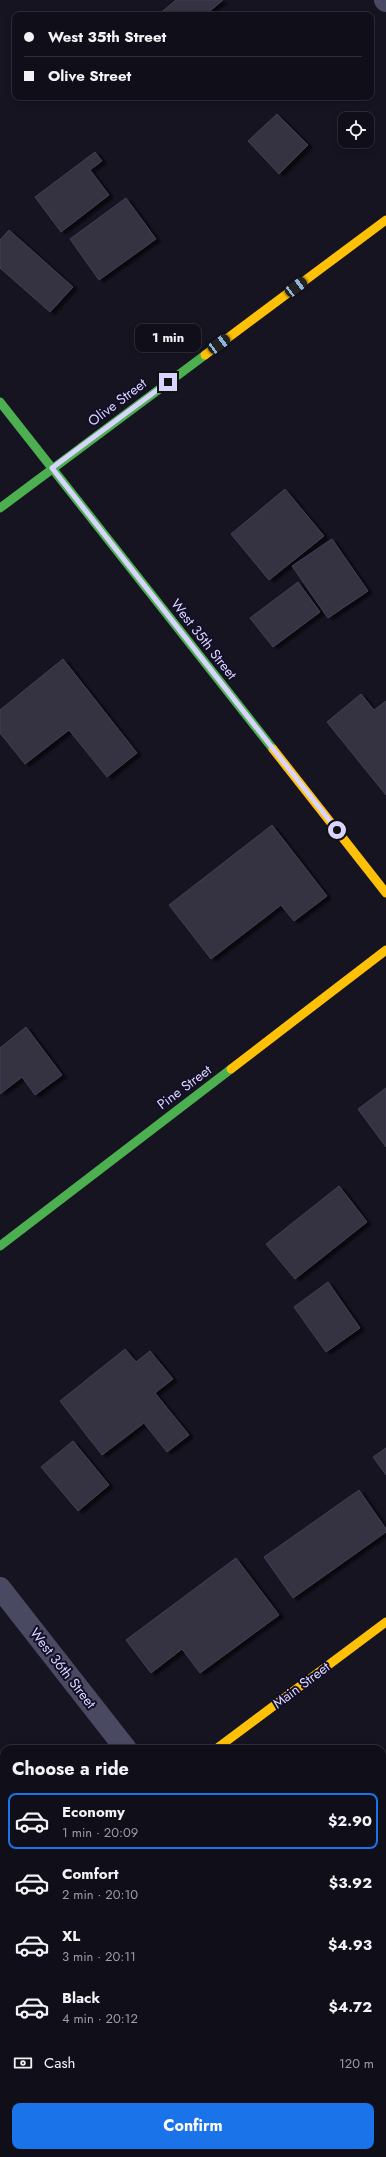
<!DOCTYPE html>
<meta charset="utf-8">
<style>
body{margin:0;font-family:Jost,sans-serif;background:#1e1d26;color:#f1f3f6;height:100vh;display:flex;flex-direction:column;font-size:15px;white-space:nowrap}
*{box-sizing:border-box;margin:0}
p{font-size:13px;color:#9c9ca2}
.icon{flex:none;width:22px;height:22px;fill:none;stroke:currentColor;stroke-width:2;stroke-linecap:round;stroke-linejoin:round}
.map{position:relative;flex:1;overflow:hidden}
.details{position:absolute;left:0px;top:1745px;width:386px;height:412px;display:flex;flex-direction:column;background:#100f19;border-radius:12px 12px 0 0;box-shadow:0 2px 6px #0003,0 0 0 1px #302f38}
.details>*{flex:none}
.guide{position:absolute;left:12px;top:12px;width:362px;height:88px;border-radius:8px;box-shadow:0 2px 6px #0003,0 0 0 1px #302f38;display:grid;align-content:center;height:88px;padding:0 12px;background:#100f19}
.fabs{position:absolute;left:338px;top:112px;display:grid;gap:8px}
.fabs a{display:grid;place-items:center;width:36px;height:36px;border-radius:8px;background:#100f19;box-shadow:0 2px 6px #0003,0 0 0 1px #302f38;font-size:20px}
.end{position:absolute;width:18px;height:18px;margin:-9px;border:5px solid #d9d4ff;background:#111;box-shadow:0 0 0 2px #111}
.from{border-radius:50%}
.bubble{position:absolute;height:28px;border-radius:8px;background:#100f19;box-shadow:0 2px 6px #0003,0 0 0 1px #302f38;font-size:13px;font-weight:700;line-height:28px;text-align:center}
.car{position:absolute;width:12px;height:24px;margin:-12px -6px;border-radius:5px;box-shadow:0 0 3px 1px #0007;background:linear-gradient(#222 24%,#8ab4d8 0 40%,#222 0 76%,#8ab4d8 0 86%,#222 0)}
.guide b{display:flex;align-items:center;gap:14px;height:38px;font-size:15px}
.guide b+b{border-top:1px solid #302f38}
.guide i{width:10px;height:10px;background:#f1f3f6}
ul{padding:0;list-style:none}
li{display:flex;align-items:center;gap:12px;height:56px;margin:0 8px 6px;padding:0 4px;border:2px solid transparent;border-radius:8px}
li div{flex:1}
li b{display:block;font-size:15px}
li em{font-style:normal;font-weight:700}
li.current{border-color:#1a73e8}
li>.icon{width:36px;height:36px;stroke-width:1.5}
h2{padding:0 12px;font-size:18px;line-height:48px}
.pay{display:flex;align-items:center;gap:10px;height:44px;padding:0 12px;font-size:15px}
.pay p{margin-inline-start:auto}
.action{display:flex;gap:8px;margin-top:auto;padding:8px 12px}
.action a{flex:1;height:46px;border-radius:8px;background:#1a73e8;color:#fff;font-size:16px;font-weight:700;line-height:46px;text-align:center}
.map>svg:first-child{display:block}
.building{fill:#343243;stroke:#433f54;filter:url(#shadow)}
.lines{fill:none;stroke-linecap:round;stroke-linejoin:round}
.street{stroke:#4a4962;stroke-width:22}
.fast{stroke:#4caf50;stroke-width:9}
.slow{stroke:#ffc107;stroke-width:9}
.route{stroke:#d9d4ff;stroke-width:5}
.labels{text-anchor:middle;stroke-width:4;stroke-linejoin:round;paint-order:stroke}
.street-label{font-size:14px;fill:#d9d4ff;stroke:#130f26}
</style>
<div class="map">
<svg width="386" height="2157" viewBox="0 0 386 2157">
<defs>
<filter id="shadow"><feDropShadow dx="4.5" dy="2.5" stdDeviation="1" flood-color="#0009"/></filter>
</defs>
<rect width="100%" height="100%" fill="#161421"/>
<g class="building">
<path d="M 176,0 L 223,0 L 205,15 L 158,15 Z"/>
<path d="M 277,114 L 308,145 L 279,174 L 248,141 Z"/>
<path d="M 95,152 L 102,161 L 90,170 L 109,195 L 61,232 L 35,197 Z"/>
<path d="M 126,198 L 156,239 L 99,280 L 70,239 Z"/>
<path d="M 9,230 L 73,287 L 50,312 L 0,268 L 0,240 Z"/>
<path d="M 285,489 L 324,536 L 269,580 L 231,534 Z"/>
<path d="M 332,539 L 368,591 L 328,618 L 292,566 Z"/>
<path d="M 298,582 L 320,612 L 273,647 L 250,618 Z"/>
<path d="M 63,659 L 137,753 L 107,777 L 69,730 L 25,764 L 0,733 L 0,710 Z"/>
<path d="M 361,694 L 374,710 L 386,701 L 386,795 L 327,722 Z"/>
<path d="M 272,825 L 327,896 L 294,921 L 281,905 L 211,959 L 169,905 Z"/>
<path d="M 26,1027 L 62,1075 L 35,1095 L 22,1077 L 0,1094 L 0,1048 Z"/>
<path d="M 386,1088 L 386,1147 L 358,1109 Z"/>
<path d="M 339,1186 L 367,1222 L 295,1279 L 266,1244 Z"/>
<path d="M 328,1282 L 360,1328 L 326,1352 L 294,1307 Z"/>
<path d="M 125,1349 L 136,1362 L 150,1351 L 173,1379 L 155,1393 L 189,1435 L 167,1452 L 144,1423 L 102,1455 L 60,1401 Z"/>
<path d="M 73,1441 L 109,1485 L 78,1511 L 41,1467 Z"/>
<path d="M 386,1448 L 386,1475 L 373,1457 Z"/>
<path d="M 359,1490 L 386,1529 L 386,1532 L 293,1598 L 264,1557 Z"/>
<path d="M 236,1558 L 279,1615 L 200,1673 L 182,1649 L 151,1673 L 126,1640 Z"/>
<path d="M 4,1805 L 4,1840 L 0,1843 L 0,1808 Z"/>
<path d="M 4,2016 L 4,2085 L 0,2088 L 0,2019 Z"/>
<path d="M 382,2138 L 386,2143 L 386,2157 L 342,2157 L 339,2153 L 382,2153 Z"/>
</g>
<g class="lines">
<g class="street">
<path d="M 385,0 L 386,1"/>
<path d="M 0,1588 L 126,1749"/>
<path d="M 0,1917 L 4,1914"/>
<path d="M 382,2077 L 386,2082"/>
</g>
<g class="fast">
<path d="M 0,402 L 273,749"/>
<path d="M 0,508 L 205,355"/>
<path d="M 0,1246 L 231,1069"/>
</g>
<g class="slow">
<path d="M 205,355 L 386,220"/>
<path d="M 273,749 L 386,893"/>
<path d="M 231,1069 L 386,950"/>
<path d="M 216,1749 L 386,1622"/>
</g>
</g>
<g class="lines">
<path class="route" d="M 168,382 L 52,468 L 337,830"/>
</g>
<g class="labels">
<g class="street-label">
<text transform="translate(117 402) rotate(-37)" y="5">Olive Street</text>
<text transform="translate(204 639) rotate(52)" y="5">West 35th Street</text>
<text transform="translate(184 1087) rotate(-37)" y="5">Pine Street</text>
<text transform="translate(63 1668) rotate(52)" y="5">West 36th Street</text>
<text transform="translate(301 1685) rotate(-37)" y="5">Main Street</text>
</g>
</g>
</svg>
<div class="fabs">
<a><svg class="icon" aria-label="locate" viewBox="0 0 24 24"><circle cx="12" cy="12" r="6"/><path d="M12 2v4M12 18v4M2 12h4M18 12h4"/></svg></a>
</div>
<i class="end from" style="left:337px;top:830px"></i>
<i class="end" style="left:168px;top:382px"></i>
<div class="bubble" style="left:135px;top:324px;width:66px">1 min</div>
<i class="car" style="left:296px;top:287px;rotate:53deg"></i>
<i class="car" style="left:219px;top:344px;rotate:54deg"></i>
<div class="guide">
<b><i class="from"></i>West 35th Street</b>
<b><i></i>Olive Street</b>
</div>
<section class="details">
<h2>Choose a ride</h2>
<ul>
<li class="current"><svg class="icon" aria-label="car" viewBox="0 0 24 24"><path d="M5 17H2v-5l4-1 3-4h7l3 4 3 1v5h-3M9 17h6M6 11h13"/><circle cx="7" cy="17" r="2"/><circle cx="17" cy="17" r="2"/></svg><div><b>Economy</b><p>1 min · 20:09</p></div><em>$2.90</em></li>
<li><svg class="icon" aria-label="car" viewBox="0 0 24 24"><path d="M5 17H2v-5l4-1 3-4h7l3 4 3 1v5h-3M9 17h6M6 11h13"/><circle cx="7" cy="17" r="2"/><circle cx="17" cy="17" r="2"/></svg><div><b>Comfort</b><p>2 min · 20:10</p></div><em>$3.92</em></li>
<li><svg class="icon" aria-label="car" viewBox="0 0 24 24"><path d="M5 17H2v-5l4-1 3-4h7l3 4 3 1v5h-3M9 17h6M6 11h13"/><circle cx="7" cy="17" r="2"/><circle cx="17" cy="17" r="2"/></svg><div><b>XL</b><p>3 min · 20:11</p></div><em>$4.93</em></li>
<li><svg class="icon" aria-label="car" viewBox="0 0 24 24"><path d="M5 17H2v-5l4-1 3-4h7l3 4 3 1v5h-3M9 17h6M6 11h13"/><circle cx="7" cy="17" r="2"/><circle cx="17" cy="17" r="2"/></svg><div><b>Black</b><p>4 min · 20:12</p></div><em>$4.72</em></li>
</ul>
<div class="pay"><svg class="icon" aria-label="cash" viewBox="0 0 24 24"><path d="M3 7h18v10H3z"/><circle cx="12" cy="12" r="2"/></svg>Cash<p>120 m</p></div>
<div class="action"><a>Confirm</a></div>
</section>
</div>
